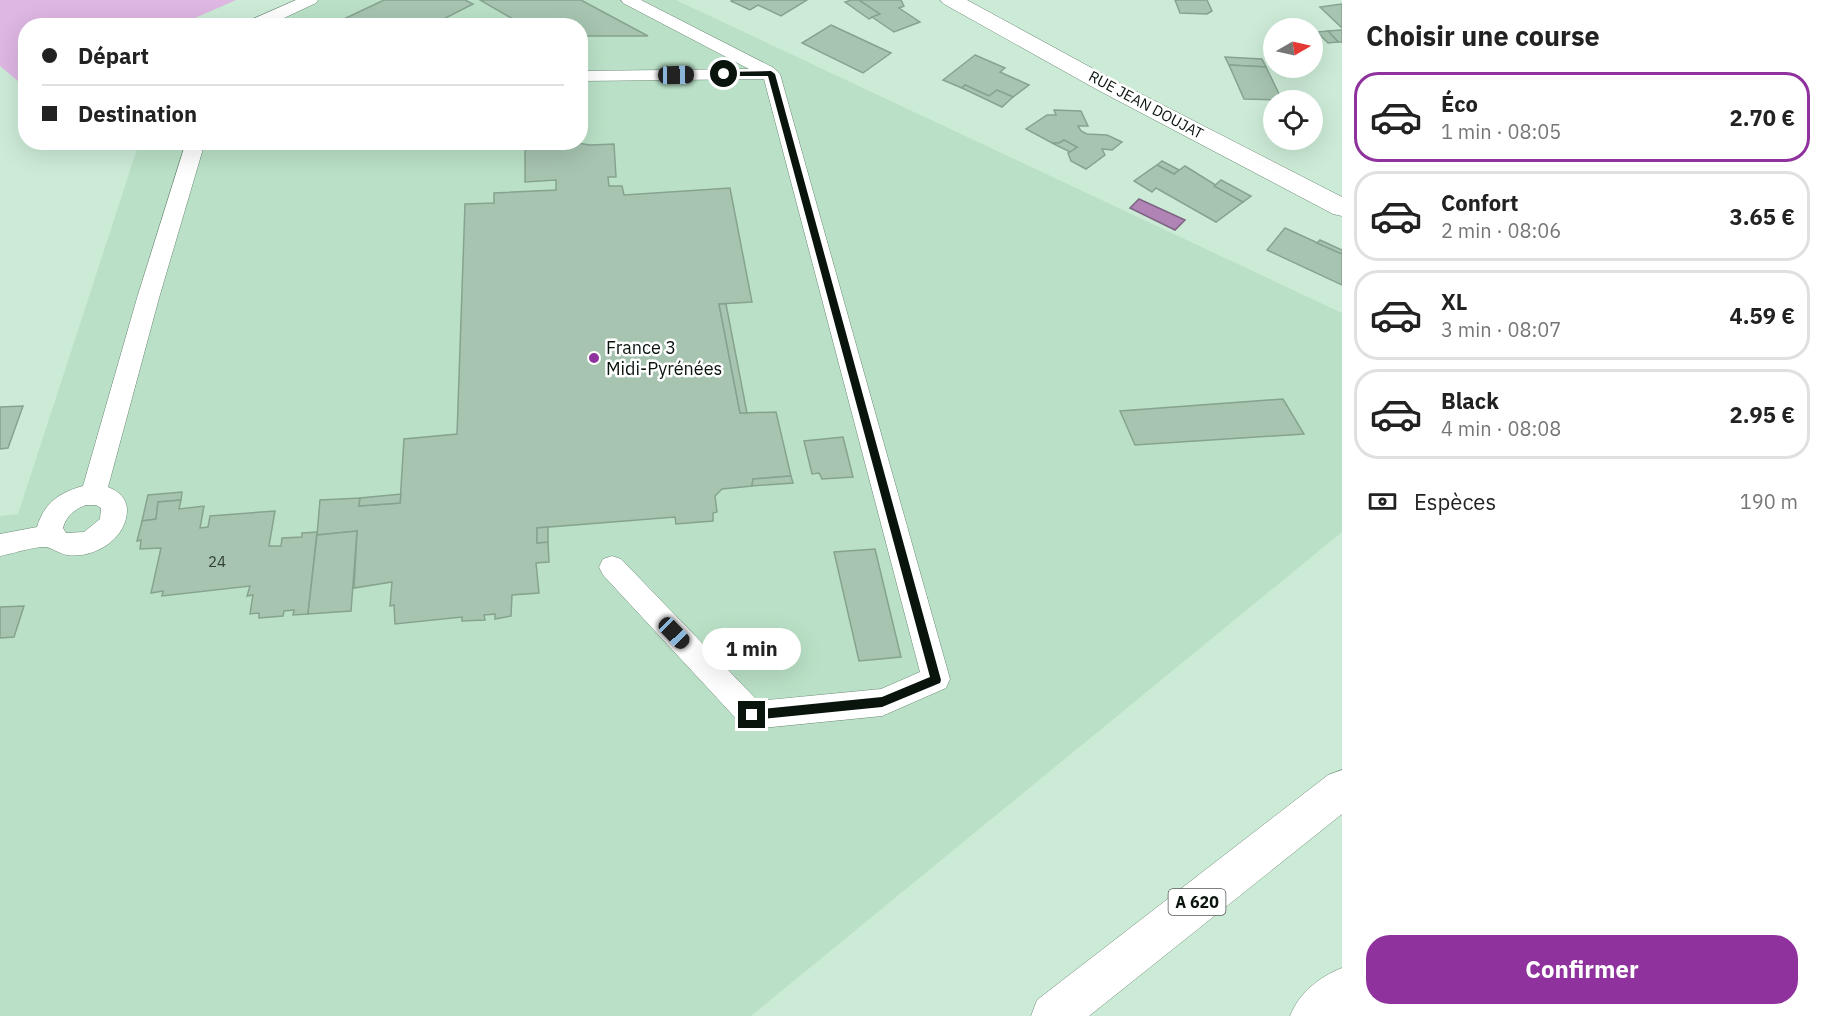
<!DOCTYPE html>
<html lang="fr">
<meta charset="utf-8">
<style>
body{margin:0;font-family:"IBM Plex Sans",sans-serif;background:#f6f6f6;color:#222;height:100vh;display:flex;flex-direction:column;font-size:22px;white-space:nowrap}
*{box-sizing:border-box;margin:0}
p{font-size:20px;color:#767676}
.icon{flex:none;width:33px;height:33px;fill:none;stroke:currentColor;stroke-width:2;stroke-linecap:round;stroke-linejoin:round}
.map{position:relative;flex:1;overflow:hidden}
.details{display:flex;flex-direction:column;background:#fff;width:480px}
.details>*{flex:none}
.banner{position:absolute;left:18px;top:18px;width:570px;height:132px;border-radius:24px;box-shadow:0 6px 24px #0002;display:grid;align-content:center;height:132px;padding:0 24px;background:#fff}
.needle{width:39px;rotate:81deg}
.tools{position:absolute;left:1263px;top:18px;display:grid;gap:12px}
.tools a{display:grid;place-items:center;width:60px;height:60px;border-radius:50%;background:#fff;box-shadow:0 6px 24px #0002;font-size:30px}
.end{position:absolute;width:27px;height:27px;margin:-14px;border:8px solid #09140d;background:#fff;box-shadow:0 0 0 3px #fff}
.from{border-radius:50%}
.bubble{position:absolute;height:42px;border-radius:21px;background:#fff;box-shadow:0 6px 24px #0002;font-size:20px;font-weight:800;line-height:42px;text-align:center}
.car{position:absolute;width:18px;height:36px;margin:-18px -9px;border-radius:8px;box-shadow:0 0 4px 2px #0007;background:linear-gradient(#222 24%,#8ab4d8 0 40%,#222 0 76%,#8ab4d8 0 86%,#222 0)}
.banner b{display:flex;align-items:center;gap:21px;height:57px;font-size:22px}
.banner b+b{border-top:2px solid #e0e0e0}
.banner i{width:15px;height:15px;background:#222}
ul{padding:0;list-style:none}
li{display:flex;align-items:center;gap:18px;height:90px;margin:0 12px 9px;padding:0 12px;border:3px solid #e0e0e0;border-radius:24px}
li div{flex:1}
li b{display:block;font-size:22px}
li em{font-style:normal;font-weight:800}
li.current{border-color:#8f329d}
li>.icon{width:54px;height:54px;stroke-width:1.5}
h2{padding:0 24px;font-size:27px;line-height:72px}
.pay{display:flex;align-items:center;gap:15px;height:66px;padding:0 24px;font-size:22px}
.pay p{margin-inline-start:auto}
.cta{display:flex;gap:12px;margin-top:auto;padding:12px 24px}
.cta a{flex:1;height:69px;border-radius:24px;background:#8f329d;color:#fff;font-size:24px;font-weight:800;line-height:69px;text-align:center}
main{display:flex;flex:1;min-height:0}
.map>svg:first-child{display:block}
.built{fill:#bae1c7}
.green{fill:#deb7e3}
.water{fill:#b085b6;stroke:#7e6383;stroke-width:1.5}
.building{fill:#a6c4b0;stroke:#86a390;stroke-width:1.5}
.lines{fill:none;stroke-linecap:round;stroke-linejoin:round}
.lane-casing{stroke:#6b8875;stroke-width:1}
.street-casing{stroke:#6b8875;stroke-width:1}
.highway-casing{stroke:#6b8875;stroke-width:1}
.lane{fill:#fff;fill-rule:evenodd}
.street{fill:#fff;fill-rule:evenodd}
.highway{fill:#fff;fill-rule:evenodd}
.route{fill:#09140d}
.poi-dot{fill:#8f329d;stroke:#fff;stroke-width:2}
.labels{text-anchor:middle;stroke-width:5;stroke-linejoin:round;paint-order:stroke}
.far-street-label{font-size:15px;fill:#09140d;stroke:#fff}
.number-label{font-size:15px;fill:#304036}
.shield{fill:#fff;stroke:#535a56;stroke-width:1.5}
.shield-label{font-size:16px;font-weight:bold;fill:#09140d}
.poi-label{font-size:18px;fill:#09140d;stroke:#fff;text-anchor:start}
</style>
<main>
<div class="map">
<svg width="1342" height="1016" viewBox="0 0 1342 1016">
<rect width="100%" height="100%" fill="#ccebd7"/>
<path class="built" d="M 295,0 L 676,0 L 1342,313 L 1342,532 L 751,1016 L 0,1016 L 0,516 L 18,514 L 139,143 L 580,142 L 580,26 L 237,25 Z"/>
<path class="green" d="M 0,0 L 236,0 L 179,25 L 26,26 L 25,87 L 0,66 Z"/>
<path class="water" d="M 1139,199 L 1185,220 L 1175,230 L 1130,208 Z"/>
<g class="building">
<path d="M 384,0 L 465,0 L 473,4 L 430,26 L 329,26 Z"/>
<path d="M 480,0 L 581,0 L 648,36 L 580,36 L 580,26 L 525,26 Z"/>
<path d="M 732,0 L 807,0 L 781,16 L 758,5 L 750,10 L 731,1 Z"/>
<path d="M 851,0 L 859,0 L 880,14 L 869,19 L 845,2 Z"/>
<path d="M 859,0 L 901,0 L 904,6 L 899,8 L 920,22 L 894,32 L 872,17 L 880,14 Z"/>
<path d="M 1175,0 L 1207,0 L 1212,11 L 1207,14 L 1180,13 Z"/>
<path d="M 1342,4 L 1342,28 L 1320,7 Z"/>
<path d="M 831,25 L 891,53 L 863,73 L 802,43 Z"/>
<path d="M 1342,30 L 1342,42 L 1338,42 L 1328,31 Z"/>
<path d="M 1328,31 L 1338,42 L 1328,43 L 1317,32 Z"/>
<path d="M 975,55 L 1005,68 L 1000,72 L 1029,85 L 1013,97 L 997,90 L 989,96 L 965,85 L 962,88 L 943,80 Z"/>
<path d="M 1225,57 L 1262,59 L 1266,67 L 1229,65 Z"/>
<path d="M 1229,65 L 1266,67 L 1282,100 L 1244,99 Z"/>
<path d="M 965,85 L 989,96 L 997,90 L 1013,97 L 1002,107 L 962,88 Z"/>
<path d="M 1054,110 L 1081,111 L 1088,126 L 1078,126 L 1081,131 L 1087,134 L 1107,135 L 1122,142 L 1112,150 L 1102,149 L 1105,155 L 1086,169 L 1071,161 L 1068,153 L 1077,147 L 1064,140 L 1059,143 L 1052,143 L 1026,129 L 1047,115 L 1056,115 Z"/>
<path d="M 1064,140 L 1077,147 L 1070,152 L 1052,143 L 1059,143 Z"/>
<path d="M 577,143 L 590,145 L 614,144 L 616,177 L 608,177 L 609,186 L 622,186 L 624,195 L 730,188 L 752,302 L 719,304 L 740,413 L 776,412 L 791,476 L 753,479 L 752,486 L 722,489 L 715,496 L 717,512 L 713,513 L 713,521 L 676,524 L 675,517 L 537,528 L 537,543 L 548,542 L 549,562 L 536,563 L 539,593 L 512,595 L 511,616 L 495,619 L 495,614 L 484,615 L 485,620 L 462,621 L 462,617 L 395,624 L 394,605 L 390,606 L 392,582 L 354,588 L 357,531 L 317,535 L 320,500 L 360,498 L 359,506 L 400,503 L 404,439 L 457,434 L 465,204 L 494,203 L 494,193 L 556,190 L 556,180 L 525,182 L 525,151 L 530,145 L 542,148 L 545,144 L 558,147 L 561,144 L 574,146 Z"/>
<path d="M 1162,161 L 1179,170 L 1174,174 L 1157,165 Z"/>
<path d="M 1157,165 L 1174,174 L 1185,166 L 1243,202 L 1216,222 L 1156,188 L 1152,192 L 1134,181 Z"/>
<path d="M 1221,180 L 1251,196 L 1243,202 L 1214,186 Z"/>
<path d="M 1285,228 L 1342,254 L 1342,285 L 1267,250 Z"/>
<path d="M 1320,240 L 1342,250 L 1342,254 L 1317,243 Z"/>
<path d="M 719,304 L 726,304 L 747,413 L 740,413 Z"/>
<path d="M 1283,399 L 1304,434 L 1135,445 L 1120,411 Z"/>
<path d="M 23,406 L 8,448 L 0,449 L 0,407 Z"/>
<path d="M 843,437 L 853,477 L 822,479 L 819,473 L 812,474 L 804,441 Z"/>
<path d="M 791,476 L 793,483 L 752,486 L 753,479 Z"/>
<path d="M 182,492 L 181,500 L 158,502 L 156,519 L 142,521 L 148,495 Z"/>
<path d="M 401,494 L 400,503 L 359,506 L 360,498 Z"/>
<path d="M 181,500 L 179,509 L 204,506 L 200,528 L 208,527 L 210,516 L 275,511 L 269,546 L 281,546 L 282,538 L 302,537 L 302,533 L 317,532 L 308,614 L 293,615 L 294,610 L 284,611 L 283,616 L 259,618 L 259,613 L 250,614 L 253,595 L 247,596 L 250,586 L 162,596 L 163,591 L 151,593 L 161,548 L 140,549 L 141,540 L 137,541 L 142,521 L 156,519 L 158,502 Z"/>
<path d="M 548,527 L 548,542 L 537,543 L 537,528 Z"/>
<path d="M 357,531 L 351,611 L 308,614 L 317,535 Z"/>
<path d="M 875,549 L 901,657 L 859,661 L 834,552 Z"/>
<path d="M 24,606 L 14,637 L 0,638 L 0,607 Z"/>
</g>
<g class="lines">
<g class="lane-casing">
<g id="lane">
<path d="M 296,0 L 318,0 L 316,3 L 267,26 L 244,26 L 246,22 Z"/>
<path d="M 621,0 L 641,0 L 774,68 L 780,74 L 950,679 L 946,688 L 882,716 L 752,729 L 742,725 L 603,575 L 599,567 L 603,559 L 612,556 L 621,559 L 758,701 L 881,689 L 920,672 L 764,79 L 580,81 L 580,71 L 749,69 L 623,3 Z"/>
<path d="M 186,142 L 205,142 L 159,298 L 108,487 C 118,491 127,498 127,510 C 127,539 94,559 67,555 C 60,554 52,548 46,547 C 36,546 11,554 0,556 L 0,534 L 37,527 C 44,503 60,492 83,486 L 137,298 ZM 86,505 L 96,505 L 101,508 L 100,519 L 84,532 L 66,533 L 63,528 C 66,516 75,509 86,505 Z"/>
</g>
</g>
<g class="street-casing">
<path id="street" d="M 940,0 L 967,0 L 1112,79 L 1342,197 L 1342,216 L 1333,214 L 1096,89 L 944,4 Z"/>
</g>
<g class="highway-casing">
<g id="highway">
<path d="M 1342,770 L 1342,814 L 1089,1016 L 1031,1016 L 1037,1000 L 1328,775 Z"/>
<path d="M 1342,968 L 1342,1016 L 1290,1016 C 1299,993 1319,977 1342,968 Z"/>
</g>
</g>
<use href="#lane" class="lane"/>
<use href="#street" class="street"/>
<use href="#highway" class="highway"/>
</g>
<path class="route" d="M 771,71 L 775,74 L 941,680 L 940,683 L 882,707 L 752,720 L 747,715 L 752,710 L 882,697 L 930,677 L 768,76 L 724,76 L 720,74 L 724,72 Z"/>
<circle class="poi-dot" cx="594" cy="358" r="6"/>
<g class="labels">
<g class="far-street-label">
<text transform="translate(1146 105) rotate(28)" y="5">RUE JEAN DOUJAT</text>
</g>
<g class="number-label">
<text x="217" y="567">24</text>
</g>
<rect class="shield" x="1168.5" y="889" width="57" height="26" rx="4.5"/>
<g class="shield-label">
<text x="1197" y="908">A 620</text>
</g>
<g class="poi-label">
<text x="606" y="354">France 3<tspan x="606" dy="21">Midi-Pyrénées</tspan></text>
</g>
</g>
</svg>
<div class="tools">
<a><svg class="needle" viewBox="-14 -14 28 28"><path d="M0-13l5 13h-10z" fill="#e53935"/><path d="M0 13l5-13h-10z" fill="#767676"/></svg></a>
<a><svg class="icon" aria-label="locate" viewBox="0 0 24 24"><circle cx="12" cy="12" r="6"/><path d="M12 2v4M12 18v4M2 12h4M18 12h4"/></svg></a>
</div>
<i class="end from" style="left:724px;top:74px"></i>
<i class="end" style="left:752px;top:715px"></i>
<div class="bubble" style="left:702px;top:628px;width:99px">1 min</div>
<i class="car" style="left:676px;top:75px;rotate:89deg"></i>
<i class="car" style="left:674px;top:633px;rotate:136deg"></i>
<div class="banner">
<b><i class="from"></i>Départ</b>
<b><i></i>Destination</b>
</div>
</div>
<section class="details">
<h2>Choisir une course</h2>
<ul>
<li class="current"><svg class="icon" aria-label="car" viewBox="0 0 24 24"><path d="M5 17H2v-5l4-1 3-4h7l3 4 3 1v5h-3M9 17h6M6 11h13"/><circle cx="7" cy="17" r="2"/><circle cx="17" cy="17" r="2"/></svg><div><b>Éco</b><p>1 min · 08:05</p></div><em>2.70 €</em></li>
<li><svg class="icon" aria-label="car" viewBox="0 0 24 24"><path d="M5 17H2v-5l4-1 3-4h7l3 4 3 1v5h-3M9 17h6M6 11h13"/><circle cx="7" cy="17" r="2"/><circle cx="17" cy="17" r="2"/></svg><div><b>Confort</b><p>2 min · 08:06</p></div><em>3.65 €</em></li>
<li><svg class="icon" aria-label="car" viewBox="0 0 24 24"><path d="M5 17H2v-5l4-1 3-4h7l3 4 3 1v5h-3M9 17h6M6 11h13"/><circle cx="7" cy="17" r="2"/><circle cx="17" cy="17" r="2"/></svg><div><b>XL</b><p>3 min · 08:07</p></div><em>4.59 €</em></li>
<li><svg class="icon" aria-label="car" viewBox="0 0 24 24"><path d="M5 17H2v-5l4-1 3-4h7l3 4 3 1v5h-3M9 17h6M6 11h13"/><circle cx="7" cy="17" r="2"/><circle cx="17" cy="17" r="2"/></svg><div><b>Black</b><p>4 min · 08:08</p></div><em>2.95 €</em></li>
</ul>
<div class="pay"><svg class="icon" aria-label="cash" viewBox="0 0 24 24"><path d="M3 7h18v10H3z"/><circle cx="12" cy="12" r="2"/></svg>Espèces<p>190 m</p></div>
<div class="cta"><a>Confirmer</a></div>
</section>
</main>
